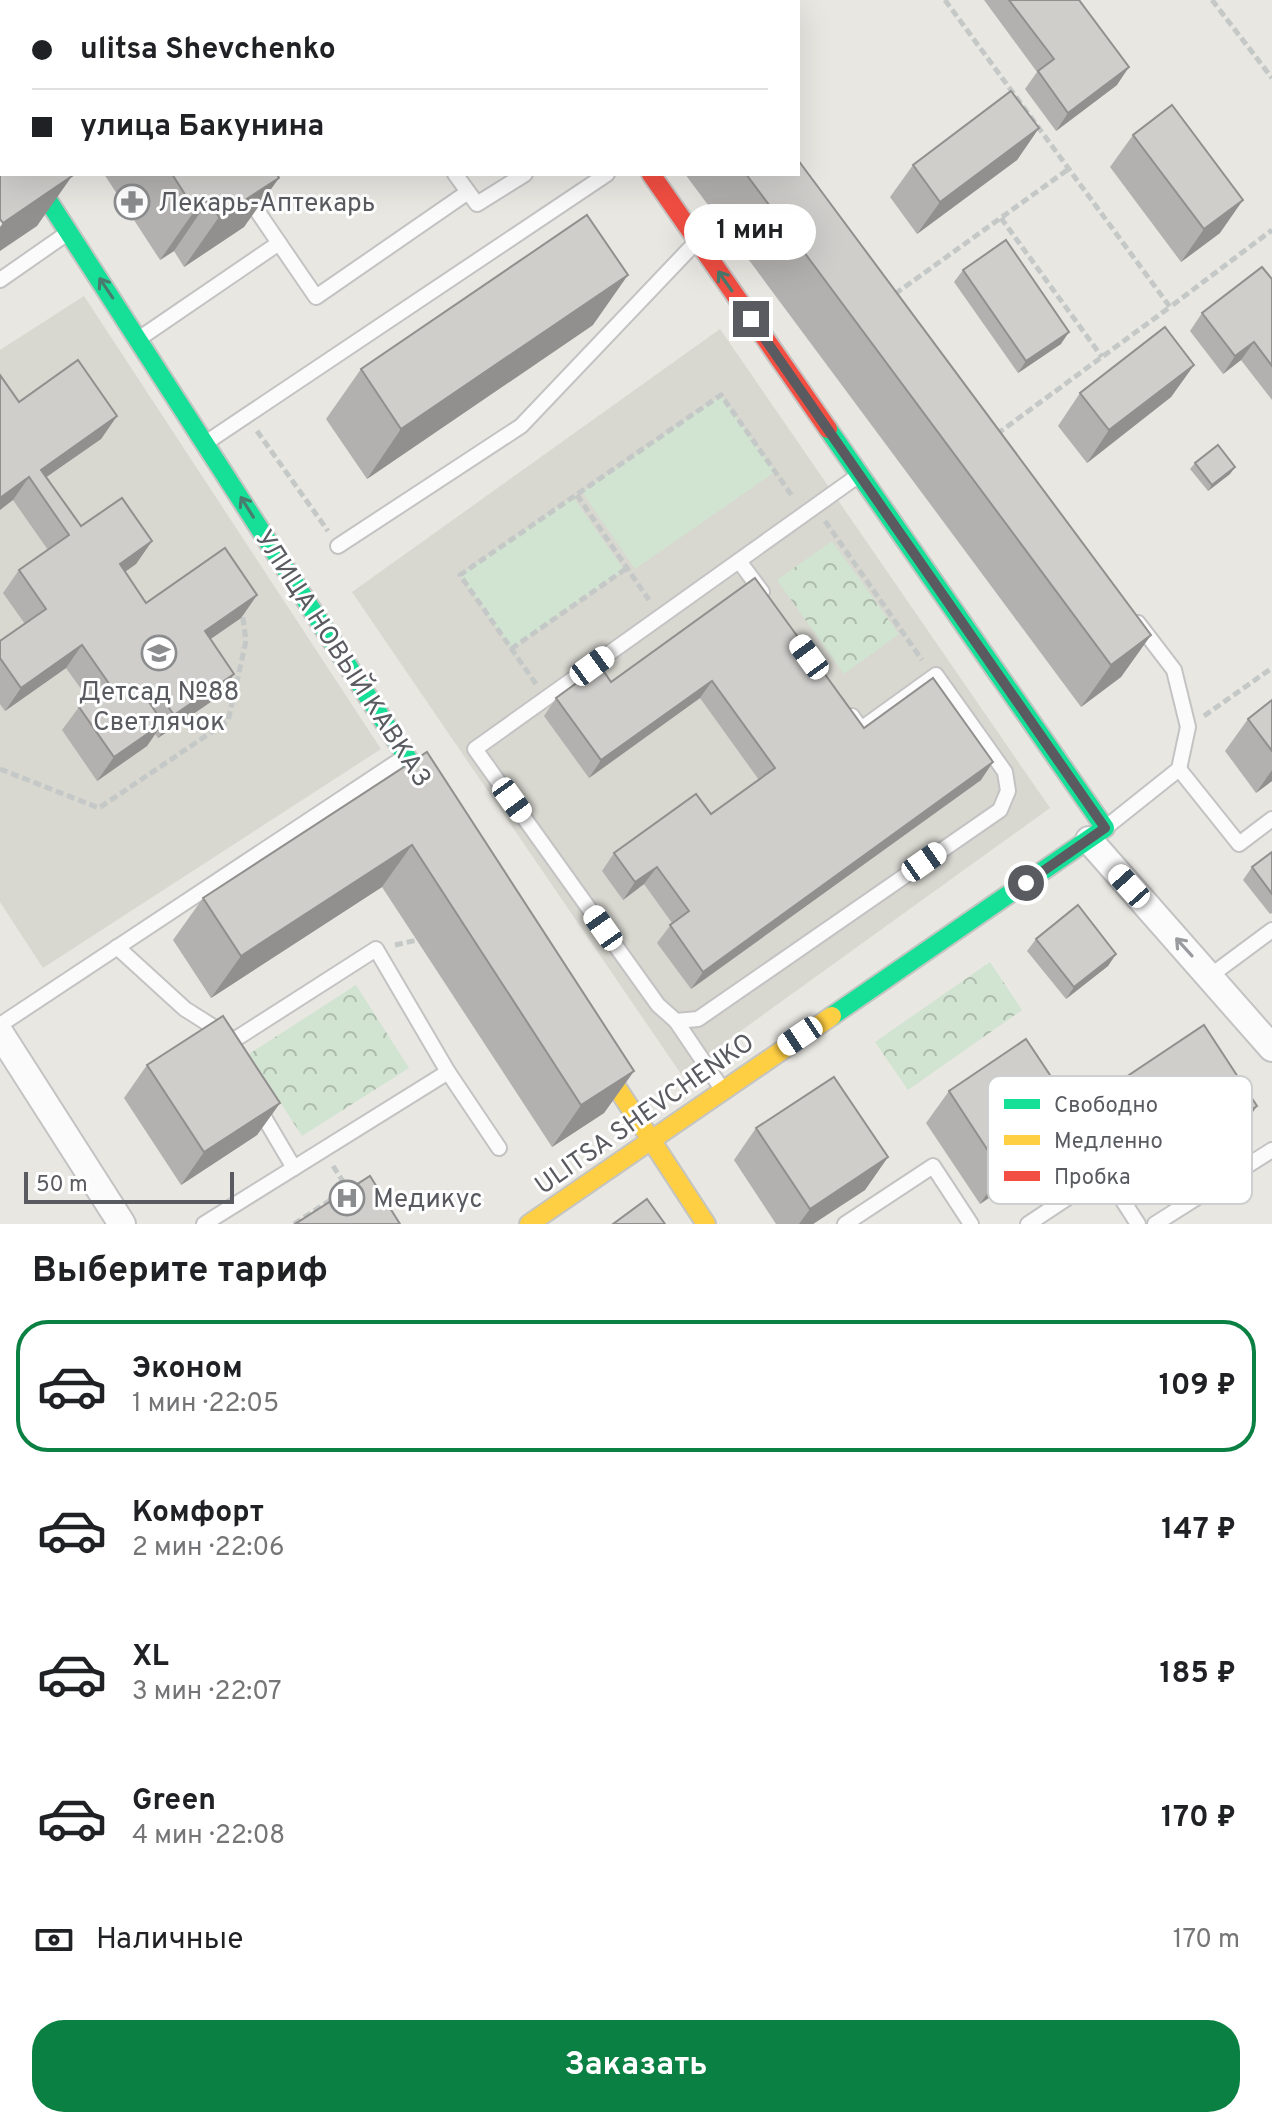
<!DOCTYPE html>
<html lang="ru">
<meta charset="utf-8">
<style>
body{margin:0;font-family:Overpass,sans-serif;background:#f2f2f2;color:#202124;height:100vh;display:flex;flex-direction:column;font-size:30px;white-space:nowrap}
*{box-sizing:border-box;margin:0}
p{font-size:26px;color:#757577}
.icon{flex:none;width:44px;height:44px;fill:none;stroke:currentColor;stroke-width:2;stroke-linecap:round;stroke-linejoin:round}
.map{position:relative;height:1224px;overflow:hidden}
.drawer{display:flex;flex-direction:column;background:#fff;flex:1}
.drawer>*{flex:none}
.banner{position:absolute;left:0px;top:0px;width:800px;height:176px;box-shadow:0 8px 32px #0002;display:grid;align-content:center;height:176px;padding:0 32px;background:#fff}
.scale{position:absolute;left:24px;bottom:20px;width:210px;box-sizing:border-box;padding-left:8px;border:4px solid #595b60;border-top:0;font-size:22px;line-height:28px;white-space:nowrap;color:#595b60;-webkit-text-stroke:6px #fff;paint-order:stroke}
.end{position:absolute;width:36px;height:36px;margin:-18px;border:10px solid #595b60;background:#fff;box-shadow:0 0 0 4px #fff}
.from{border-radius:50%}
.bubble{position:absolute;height:56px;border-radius:28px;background:#fff;box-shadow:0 8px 32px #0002;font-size:26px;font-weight:700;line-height:56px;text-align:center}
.car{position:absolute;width:24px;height:48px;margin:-24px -12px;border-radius:10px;box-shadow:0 0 6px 2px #0007;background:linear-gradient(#fff 24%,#345 0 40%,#fff 0 76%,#345 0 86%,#fff 0)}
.banner b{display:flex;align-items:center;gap:28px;height:76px;font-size:30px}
.banner b+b{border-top:2px solid #e0e0e0}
.banner i{width:20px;height:20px;background:#202124}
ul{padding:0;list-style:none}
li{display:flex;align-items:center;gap:24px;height:132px;margin:0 16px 12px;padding:0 16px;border:4px solid transparent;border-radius:32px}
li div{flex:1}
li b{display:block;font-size:30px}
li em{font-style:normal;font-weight:700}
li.current{border-color:#0b8043}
li>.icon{width:72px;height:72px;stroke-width:1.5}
h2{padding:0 32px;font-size:36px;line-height:96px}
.pay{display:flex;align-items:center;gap:20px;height:88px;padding:0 32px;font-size:30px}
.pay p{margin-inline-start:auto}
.button{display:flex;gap:16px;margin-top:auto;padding:16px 32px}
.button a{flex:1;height:92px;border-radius:32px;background:#0b8043;color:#fff;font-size:32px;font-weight:700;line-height:92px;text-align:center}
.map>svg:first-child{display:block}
.education{fill:#d8d7d0}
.park{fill:url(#park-crowns)}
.pitch{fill:#d1e3d1}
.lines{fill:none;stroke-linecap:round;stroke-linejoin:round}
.lane-casing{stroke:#c4c3c3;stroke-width:18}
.street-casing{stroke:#c4c3c3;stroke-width:30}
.fast-casing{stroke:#c4c4c2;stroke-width:22}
.slow-casing{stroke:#c4c4c2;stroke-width:22}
.jam-casing{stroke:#c4c4c2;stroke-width:22}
.path{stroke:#c4c8c7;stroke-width:5;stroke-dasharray:8 4;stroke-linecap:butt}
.lane{stroke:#fcfbfb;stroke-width:14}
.street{stroke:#fcfbfb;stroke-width:26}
.fast{stroke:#16e098;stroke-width:18}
.slow{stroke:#ffcf43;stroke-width:18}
.jam{stroke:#f24e42;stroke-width:18}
.wall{fill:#b2b1af}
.shaded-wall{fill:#91908e}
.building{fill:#cfcecb;stroke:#91908e;stroke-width:2}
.oneway{stroke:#487c6e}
.oneway2{stroke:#9a9b9e}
.route{stroke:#595b60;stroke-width:10}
.labels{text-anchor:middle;stroke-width:6;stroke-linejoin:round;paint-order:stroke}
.poi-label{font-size:26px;fill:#595b60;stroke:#fff;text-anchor:start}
.street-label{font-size:26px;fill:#595b60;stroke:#fff}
.key{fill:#fff;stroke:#cdcecf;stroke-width:2}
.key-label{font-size:22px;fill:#595b60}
</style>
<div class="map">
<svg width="1272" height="1224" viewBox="0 0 1272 1224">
<defs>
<pattern id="park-crowns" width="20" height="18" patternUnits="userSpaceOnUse" patternTransform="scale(2)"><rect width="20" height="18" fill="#d1e3d1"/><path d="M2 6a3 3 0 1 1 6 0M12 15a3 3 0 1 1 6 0" fill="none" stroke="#adbbad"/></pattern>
</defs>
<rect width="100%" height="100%" fill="#e8e7e2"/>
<g class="education">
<path d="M 84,296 L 381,749 L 43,968 L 0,902 L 0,350 Z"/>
<path d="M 720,329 L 1050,808 L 681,1074 L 352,592 Z"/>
</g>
<g class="park">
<path d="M 832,541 L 899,634 L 844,674 L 777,580 Z"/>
<path d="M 990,962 L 1022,1010 L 908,1090 L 875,1042 Z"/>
<path d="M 356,985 L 409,1068 L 302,1136 L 249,1054 Z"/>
</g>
<g class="pitch">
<path d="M 721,395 L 775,472 L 635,569 L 582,492 Z"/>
<path d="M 573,497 L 624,570 L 511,649 L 460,575 Z"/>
</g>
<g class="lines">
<g class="lane-casing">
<g id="lane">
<path d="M 83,0 L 84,2"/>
<path d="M 700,0 L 704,2"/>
<path d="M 227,2 L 231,0"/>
<path d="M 767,2 L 769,0"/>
<path d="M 0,70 L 2,68"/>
<path d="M 455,174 L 477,204 L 525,174"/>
<path d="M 279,243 L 316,297 L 468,192"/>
<path d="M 0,280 L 69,232"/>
<path d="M 140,338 L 279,243 L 232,174"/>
<path d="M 207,442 L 607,174"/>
<path d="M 338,546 L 521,426 L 697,241"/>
<path d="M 739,561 L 762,592"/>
<path d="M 852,716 L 861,729 L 936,675 L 1005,772 L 1008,791 L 1000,810 L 698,1019 L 676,1021 L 658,1005 L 475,749 L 859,475"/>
<path d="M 1179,769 L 1239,844 L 1272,819"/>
<path d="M 1105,828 L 1179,769 L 1188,727 L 1174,670 L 1138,623"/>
<path d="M 117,947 L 185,1009 L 234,1040 L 376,949 L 448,1072 L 204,1224"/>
<path d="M 1210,976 L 1272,930"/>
<path d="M 676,1021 L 722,1089"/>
<path d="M 0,1025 L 406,756"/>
<path d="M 448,1072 L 499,1148"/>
<path d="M 258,1107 L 294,1168"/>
<path d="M 845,1224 L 933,1166 L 971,1224"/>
<path d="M 1028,1224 L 1105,1173 L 1138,1224"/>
<path d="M 1155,1224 L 1272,1150"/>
</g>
</g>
<g class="street-casing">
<g id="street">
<path d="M 1089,840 L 1272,1048"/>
<path d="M 0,1033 L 122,1224"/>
</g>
</g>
<g class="fast-casing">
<g id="fast">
<path d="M 31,174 L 439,807"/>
<path d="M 828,429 L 1105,828 L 832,1016"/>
</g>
</g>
<g class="slow-casing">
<g id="slow">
<path d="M 591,1048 L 706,1224"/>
<path d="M 529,1224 L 832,1016"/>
</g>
</g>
<g class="jam-casing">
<path id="jam" d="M 651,174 L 828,429"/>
</g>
<g class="path">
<path d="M 945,0 L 1170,307 L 1272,230"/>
<path d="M 1212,0 L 1272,78"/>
<path d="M 1001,218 L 1102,357"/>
<path d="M 895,294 L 1070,168"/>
<path d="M 257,431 L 328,531"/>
<path d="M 997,434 L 1170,307"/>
<path d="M 577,495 L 649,600"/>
<path d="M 825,521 L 922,660"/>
<path d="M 511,649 L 627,568"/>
<path d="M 536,684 L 460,575 L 721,395 L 793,497"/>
<path d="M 1204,716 L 1272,668"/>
<path d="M 0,769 L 99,808 L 228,721 L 246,641 L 242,611"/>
<path d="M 395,945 L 417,940"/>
<path d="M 333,1166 L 348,1189"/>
<path d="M 294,1224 L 355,1184"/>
</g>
<use href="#lane" class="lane"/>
<use href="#street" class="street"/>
<use href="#fast" class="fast"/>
<use href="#slow" class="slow"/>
<use href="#jam" class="jam"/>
</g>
<g class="wall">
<path d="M 251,0 L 565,0 L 566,2 L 248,2 Z"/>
<path d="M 984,0 L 1079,0 L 1117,85 L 1056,131 L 1025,89 L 1037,72 Z"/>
<path d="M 1039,128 L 1017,160 L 917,234 L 890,197 L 913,165 Z"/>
<path d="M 1133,135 L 1220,233 L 1181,262 L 1110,167 Z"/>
<path d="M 104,174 L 277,174 L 244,227 L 184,267 L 174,251 L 160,260 Z"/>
<path d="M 685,174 L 798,174 L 1151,635 L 1121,677 L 1081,707 Z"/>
<path d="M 963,270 L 1061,344 L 1018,373 L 954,282 Z"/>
<path d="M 1272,279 L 1272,400 L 1241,360 L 1223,374 L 1190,331 L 1202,313 Z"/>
<path d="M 593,325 L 367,479 L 326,419 L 361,369 Z"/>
<path d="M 1194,365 L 1171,397 L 1087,463 L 1058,426 L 1080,393 Z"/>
<path d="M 19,402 L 117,416 L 101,439 L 46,477 L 81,526 L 152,541 L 136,564 L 125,572 L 146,603 L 257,595 L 241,618 L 210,639 L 234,674 L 218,697 L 158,738 L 155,734 L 147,746 L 97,781 L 62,730 L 79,707 L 89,700 L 66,668 L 5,711 L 0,704 L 0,641 L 25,624 L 3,593 L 19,570 L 48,550 L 13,500 Z"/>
<path d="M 1195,463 L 1235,467 L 1230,474 L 1208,491 L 1190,469 Z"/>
<path d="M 755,578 L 864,728 L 981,780 L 691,989 L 657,943 L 672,923 L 644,884 L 623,900 L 602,871 L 614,853 L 711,814 L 759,780 L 700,698 L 589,778 L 544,716 L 556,698 L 611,682 Z"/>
<path d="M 1272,700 L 1272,781 L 1256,793 L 1225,751 L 1248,719 Z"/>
<path d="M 427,752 L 634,1071 L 604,1113 L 552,1147 L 382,887 L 211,998 L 173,940 L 203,898 Z"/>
<path d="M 1272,852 L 1272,913 L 1270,914 L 1243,880 L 1252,867 Z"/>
<path d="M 1036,939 L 1116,954 L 1108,966 L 1066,999 L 1027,951 Z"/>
<path d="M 147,1065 L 280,1103 L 257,1135 L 181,1185 L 124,1098 Z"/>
<path d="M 1126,1077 L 1257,1106 L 1235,1138 L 1157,1190 L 1104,1109 Z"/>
<path d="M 949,1091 L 1057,1152 L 980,1204 L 926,1123 Z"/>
<path d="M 756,1128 L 888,1157 L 865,1190 L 813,1224 L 776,1224 L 734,1160 Z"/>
</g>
<g class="shaded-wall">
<path d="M 402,0 L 423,0 L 422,2 L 399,2 Z"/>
<path d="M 1129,67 L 1117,85 L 1056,131 L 1068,113 Z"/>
<path d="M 1039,128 L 1017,160 L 917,234 L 940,202 Z"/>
<path d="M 72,176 L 37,226 L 0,251 L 0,227 L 3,223 Z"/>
<path d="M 279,178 L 244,227 L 184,267 L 219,217 Z"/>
<path d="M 1243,200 L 1220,233 L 1181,262 L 1204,229 Z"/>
<path d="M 208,201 L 174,251 L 160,260 L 195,210 Z"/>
<path d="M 628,275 L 593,325 L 367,479 L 401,429 Z"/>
<path d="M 1069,332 L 1061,344 L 1018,373 L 1026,361 Z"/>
<path d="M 1254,342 L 1241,360 L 1223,374 L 1235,356 Z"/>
<path d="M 1194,365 L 1171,397 L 1087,463 L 1109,430 Z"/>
<path d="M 117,416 L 101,439 L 35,485 L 41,470 Z"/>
<path d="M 1235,467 L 1230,474 L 1208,491 L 1212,485 Z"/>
<path d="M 29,477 L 13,500 L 0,510 L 0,498 Z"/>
<path d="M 152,541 L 136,564 L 103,587 L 120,564 Z"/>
<path d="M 257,595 L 241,618 L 189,654 L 205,631 Z"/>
<path d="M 1151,635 L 1121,677 L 1081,707 L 1111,665 Z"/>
<path d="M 82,645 L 66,668 L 5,711 L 21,688 Z"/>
<path d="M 234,674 L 218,697 L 158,738 L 174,715 Z"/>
<path d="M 712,681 L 700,698 L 589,778 L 601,760 Z"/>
<path d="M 160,695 L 144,718 L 149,702 Z"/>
<path d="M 163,723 L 147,746 L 97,781 L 114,757 Z"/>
<path d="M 993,762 L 981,780 L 691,989 L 703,972 Z"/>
<path d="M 1272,770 L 1272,781 L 1256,793 Z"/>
<path d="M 412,845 L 382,887 L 211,998 L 241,956 Z"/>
<path d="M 657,867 L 644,884 L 623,900 L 635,882 Z"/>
<path d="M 1116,954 L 1108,966 L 1066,999 L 1074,987 Z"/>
<path d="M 634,1071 L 604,1113 L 552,1147 L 581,1105 Z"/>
<path d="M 280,1103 L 257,1135 L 181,1185 L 204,1152 Z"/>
<path d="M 1257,1106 L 1235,1138 L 1157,1190 L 1179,1158 Z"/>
<path d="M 1080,1120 L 1057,1152 L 980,1204 L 1002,1172 Z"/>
<path d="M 888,1157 L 865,1190 L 813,1224 L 799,1224 L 810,1209 Z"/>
</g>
<g class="building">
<path d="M 251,0 L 402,0 L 399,2 L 248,2 Z"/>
<path d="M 458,0 L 565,0 L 566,2 L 459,2 Z"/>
<path d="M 1009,0 L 1079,0 L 1129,67 L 1068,113 L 1038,71 L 1054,59 Z"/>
<path d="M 0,76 L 2,79 L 2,174 L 71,174 L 72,176 L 3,223 L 0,219 Z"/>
<path d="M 1011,91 L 1039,128 L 940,202 L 913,165 Z"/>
<path d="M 1172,105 L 1243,200 L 1204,229 L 1133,135 Z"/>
<path d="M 798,160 L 1151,635 L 1111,665 L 746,174 L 798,174 Z"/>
<path d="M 172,174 L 277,174 L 279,178 L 219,217 L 208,201 L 195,210 Z"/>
<path d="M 587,215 L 628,275 L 401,429 L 361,369 Z"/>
<path d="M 1006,240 L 1069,332 L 1026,361 L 963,270 Z"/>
<path d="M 1262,267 L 1272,279 L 1272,366 L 1254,342 L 1235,356 L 1202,313 Z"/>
<path d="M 1165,327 L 1194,365 L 1109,430 L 1080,393 Z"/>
<path d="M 78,360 L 117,416 L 41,470 L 81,526 L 122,498 L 152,541 L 120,564 L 146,603 L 225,548 L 257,595 L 205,631 L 234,674 L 174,715 L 160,695 L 149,702 L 163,723 L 114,757 L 79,707 L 110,685 L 82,645 L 21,688 L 0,658 L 0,641 L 46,609 L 19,570 L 69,535 L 29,477 L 0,498 L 0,375 L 19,402 Z"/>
<path d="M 1218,445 L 1235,467 L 1212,485 L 1195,463 Z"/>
<path d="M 755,578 L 864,728 L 933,678 L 993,762 L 703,972 L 670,925 L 689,911 L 657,867 L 635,882 L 614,853 L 696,794 L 711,814 L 775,768 L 712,681 L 601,760 L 556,698 L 600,666 L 611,682 Z"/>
<path d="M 1272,700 L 1272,751 L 1248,719 Z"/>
<path d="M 427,752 L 634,1071 L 581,1105 L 412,845 L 241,956 L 203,898 Z"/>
<path d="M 1272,852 L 1272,894 L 1252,867 Z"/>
<path d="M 1078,905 L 1116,954 L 1074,987 L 1036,939 Z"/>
<path d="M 223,1016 L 280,1103 L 204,1152 L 147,1065 Z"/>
<path d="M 1204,1025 L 1257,1106 L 1179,1158 L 1126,1077 Z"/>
<path d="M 1026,1039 L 1080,1120 L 1002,1172 L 949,1091 Z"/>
<path d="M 834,1077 L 888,1157 L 810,1209 L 756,1128 Z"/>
<path d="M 370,1176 L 400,1224 L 295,1224 Z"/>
<path d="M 647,1199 L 665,1224 L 613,1224 Z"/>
</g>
<defs><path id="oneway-shaft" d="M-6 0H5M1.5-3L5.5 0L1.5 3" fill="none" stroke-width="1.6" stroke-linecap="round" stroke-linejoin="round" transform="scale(2)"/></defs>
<g class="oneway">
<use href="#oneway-shaft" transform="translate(725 281) rotate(-125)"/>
<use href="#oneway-shaft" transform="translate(106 288) rotate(-124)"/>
<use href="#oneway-shaft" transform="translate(247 507) rotate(-122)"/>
</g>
<use class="oneway2" href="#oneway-shaft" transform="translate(1184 947) rotate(-132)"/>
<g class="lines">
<path class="route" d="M 751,319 L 1105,828 L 1026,883"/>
</g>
<defs>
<g id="pharmacy-ring" transform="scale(1.8)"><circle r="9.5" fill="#fff" stroke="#8b8c8e" stroke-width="1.5"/><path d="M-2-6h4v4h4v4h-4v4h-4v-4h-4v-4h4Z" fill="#8b8c8e"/></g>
<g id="school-ring" transform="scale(1.8)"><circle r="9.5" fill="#fff" stroke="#8b8c8e" stroke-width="1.5"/><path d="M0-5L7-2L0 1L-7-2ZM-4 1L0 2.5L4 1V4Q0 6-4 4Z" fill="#8b8c8e"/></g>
<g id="hospital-ring" transform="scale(1.8)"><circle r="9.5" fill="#fff" stroke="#8b8c8e" stroke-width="1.5"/><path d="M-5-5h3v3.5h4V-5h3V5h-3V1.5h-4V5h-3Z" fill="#8b8c8e"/></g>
</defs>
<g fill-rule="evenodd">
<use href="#pharmacy-ring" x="132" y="202"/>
<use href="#school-ring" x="159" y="653"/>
<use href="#hospital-ring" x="347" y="1198"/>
</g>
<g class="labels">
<g class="poi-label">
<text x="158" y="211">Лекарь-Аптекарь</text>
<text x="159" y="700" text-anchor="middle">Детсад №88<tspan x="159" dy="30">Светлячок</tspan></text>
<text x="373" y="1207">Медикус</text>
</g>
<g class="street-label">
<text transform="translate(344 658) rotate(57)" y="9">УЛИЦА НОВЫЙ КАВКАЗ</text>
<text transform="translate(644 1113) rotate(-35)" y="9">ULITSA SHEVCHENKO</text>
</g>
</g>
<rect x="988" y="1076" width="264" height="128" rx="12" class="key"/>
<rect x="1004" y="1099" width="36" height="10" fill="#16e098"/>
<rect x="1004" y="1135" width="36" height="10" fill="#ffcf43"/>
<rect x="1004" y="1171" width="36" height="10" fill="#f24e42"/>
<g class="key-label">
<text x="1054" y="1112">Свободно</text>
<text x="1054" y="1148">Медленно</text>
<text x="1054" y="1184">Пробка</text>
</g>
</svg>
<div class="scale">50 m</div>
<i class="end from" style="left:1026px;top:883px"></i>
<i class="end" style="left:751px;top:319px"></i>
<div class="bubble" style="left:684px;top:204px;width:132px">1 мин</div>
<i class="car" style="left:809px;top:657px;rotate:324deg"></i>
<i class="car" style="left:592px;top:666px;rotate:54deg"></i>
<i class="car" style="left:512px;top:800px;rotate:144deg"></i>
<i class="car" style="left:924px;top:862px;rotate:55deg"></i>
<i class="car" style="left:1129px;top:886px;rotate:318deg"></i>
<i class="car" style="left:603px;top:928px;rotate:325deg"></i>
<i class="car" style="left:800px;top:1036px;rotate:236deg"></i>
<div class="banner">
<b><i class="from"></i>ulitsa Shevchenko</b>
<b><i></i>улица Бакунина</b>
</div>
</div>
<section class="drawer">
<h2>Выберите тариф</h2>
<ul>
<li class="current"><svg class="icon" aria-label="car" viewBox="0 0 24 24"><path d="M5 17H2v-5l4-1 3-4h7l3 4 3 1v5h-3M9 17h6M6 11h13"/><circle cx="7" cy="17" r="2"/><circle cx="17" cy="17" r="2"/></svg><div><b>Эконом</b><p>1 мин · 22:05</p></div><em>109 ₽</em></li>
<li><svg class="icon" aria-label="car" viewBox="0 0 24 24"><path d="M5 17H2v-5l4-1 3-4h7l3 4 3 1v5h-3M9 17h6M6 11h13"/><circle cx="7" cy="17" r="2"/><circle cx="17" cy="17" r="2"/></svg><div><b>Комфорт</b><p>2 мин · 22:06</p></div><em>147 ₽</em></li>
<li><svg class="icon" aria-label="car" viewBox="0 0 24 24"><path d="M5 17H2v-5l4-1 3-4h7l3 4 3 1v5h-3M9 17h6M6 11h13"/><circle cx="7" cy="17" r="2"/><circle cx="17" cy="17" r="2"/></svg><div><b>XL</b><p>3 мин · 22:07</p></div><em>185 ₽</em></li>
<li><svg class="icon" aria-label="car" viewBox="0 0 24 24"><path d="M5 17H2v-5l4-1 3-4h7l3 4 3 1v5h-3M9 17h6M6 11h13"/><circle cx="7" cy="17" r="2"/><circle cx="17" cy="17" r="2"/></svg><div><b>Green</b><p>4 мин · 22:08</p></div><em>170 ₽</em></li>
</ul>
<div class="pay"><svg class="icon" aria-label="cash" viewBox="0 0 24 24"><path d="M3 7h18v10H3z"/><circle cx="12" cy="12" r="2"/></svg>Наличные<p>170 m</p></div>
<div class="button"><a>Заказать</a></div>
</section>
